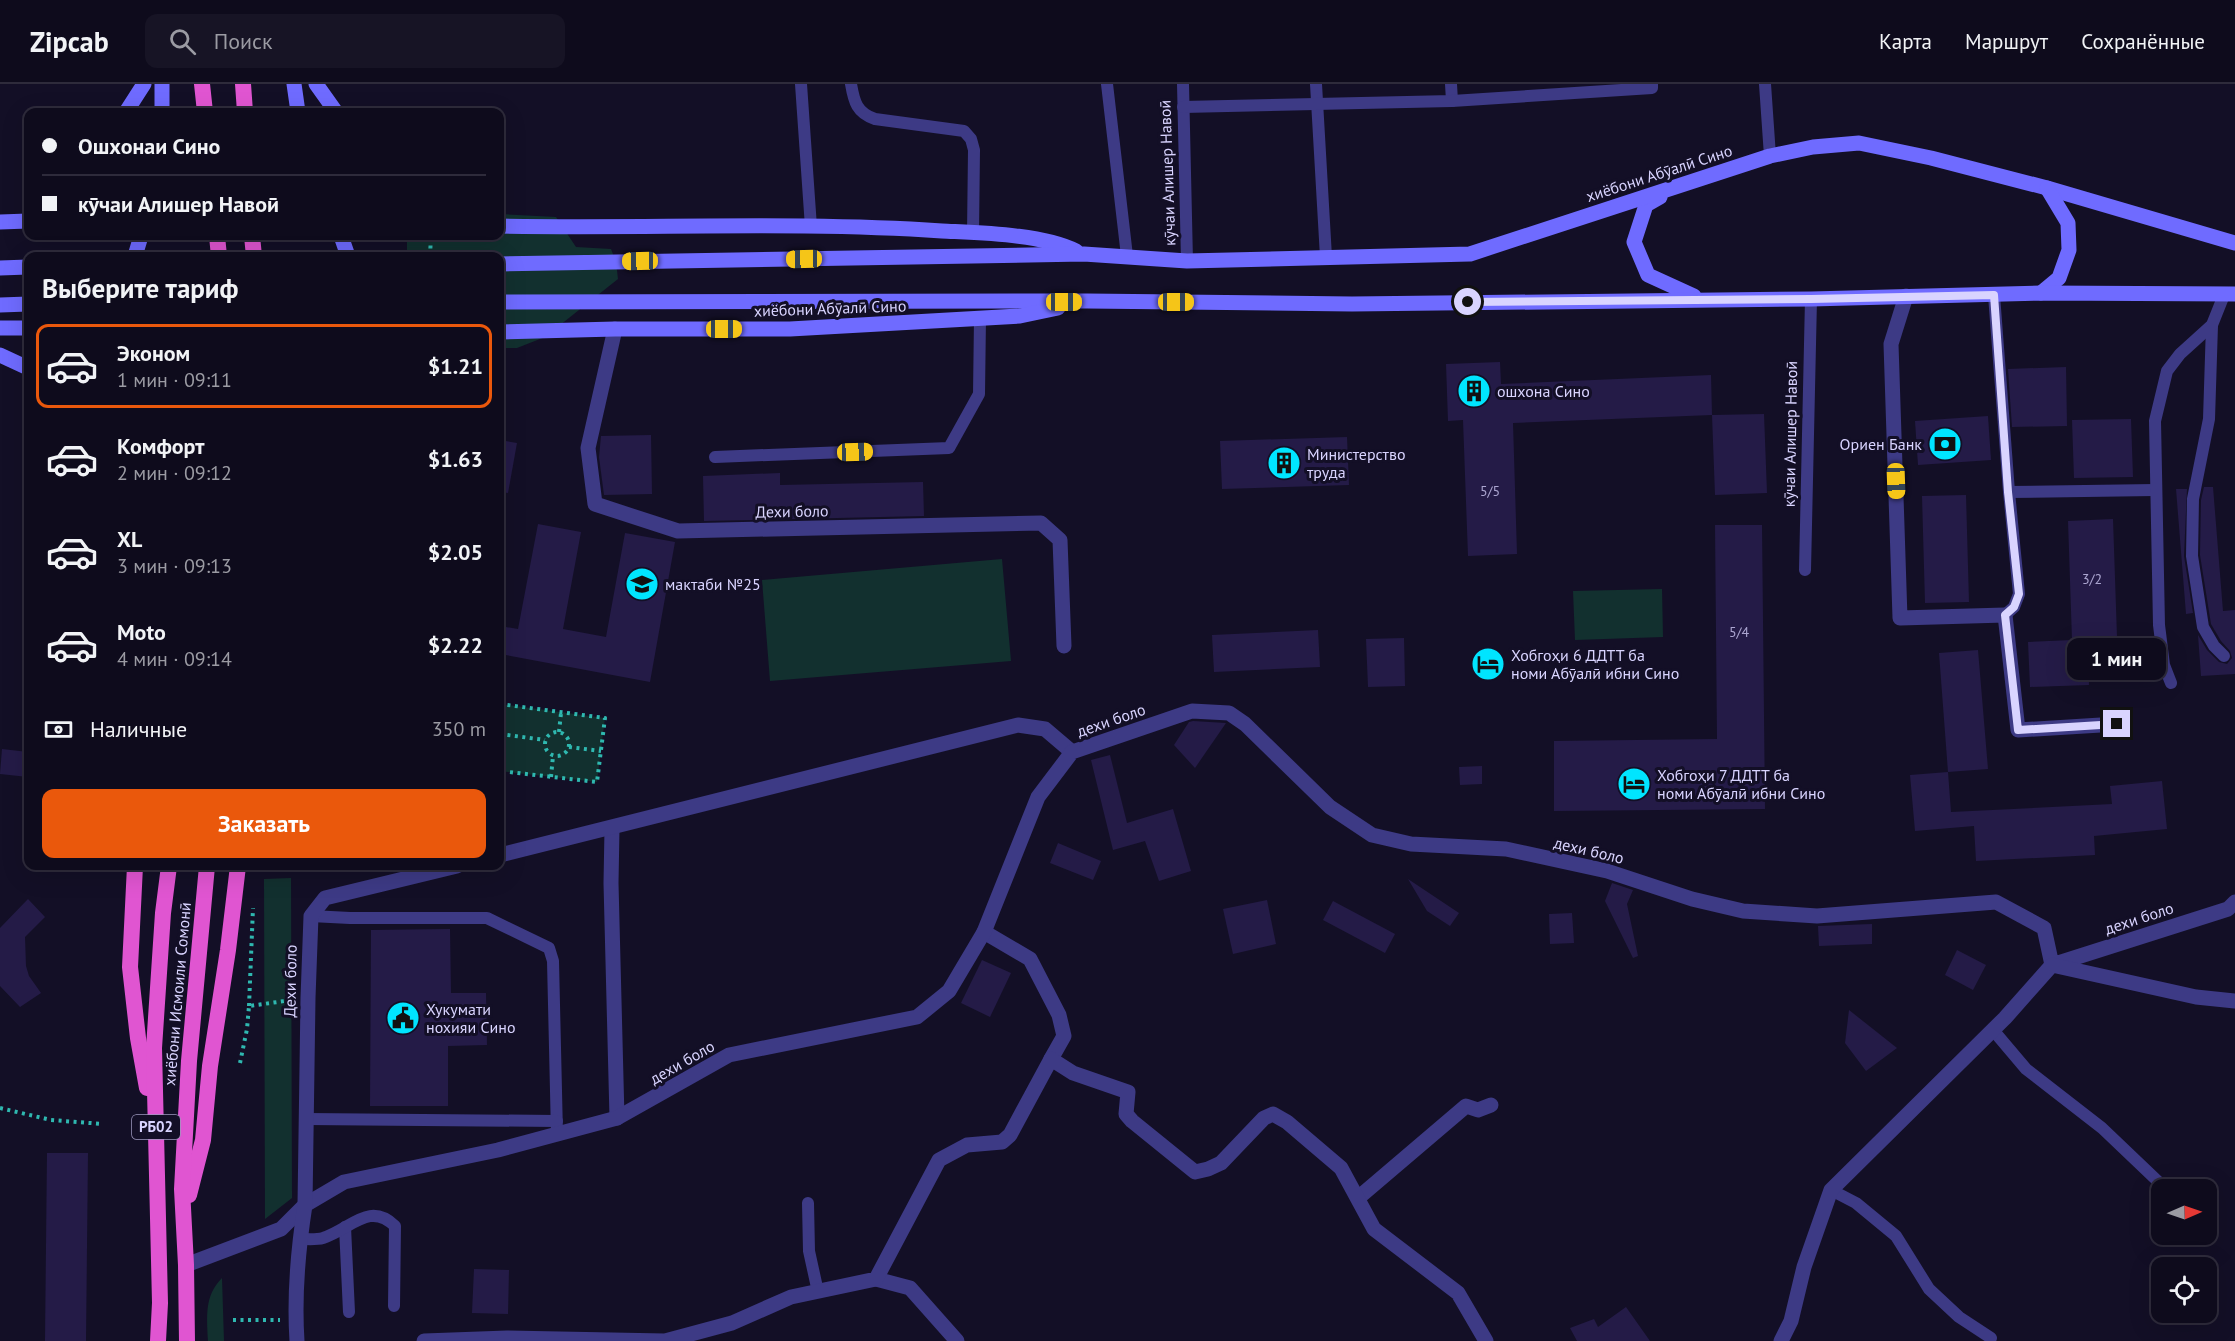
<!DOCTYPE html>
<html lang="ru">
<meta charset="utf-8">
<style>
body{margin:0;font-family:"PT Sans",sans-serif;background:#171425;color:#f1f3f6;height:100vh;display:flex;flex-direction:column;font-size:22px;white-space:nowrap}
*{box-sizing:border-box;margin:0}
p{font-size:20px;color:#9b9ba3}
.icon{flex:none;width:33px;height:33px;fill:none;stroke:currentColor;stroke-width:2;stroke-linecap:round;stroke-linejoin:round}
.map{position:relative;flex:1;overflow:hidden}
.drawer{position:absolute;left:24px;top:168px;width:480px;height:618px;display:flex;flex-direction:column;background:#0e0b1c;border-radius:12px;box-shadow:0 6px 24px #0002,0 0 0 2px #2e2b3b}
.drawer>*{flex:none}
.guide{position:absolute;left:24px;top:24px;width:480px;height:132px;border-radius:12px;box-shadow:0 6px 24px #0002,0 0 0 2px #2e2b3b;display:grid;align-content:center;height:132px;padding:0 18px;background:#0e0b1c}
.needle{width:39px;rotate:88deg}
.fabs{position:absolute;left:2151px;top:1095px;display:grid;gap:12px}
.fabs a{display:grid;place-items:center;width:66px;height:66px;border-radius:12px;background:#0e0b1c;box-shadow:0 6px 24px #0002,0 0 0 2px #2e2b3b;font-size:30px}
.end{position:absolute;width:27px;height:27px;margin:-14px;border:8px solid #d9d4ff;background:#111;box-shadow:0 0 0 3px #111}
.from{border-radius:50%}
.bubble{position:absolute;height:42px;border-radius:12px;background:#0e0b1c;box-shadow:0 6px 24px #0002,0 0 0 2px #2e2b3b;font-size:20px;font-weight:700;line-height:42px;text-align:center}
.car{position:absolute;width:18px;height:36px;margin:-18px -9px;border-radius:8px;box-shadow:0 0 4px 2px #0007;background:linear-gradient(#f5c518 24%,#345 0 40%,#f5c518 0 76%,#345 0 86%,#f5c518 0)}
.guide b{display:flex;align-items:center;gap:21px;height:57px;font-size:22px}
.guide b+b{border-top:2px solid #2e2b3b}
.guide i{width:15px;height:15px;background:#f1f3f6}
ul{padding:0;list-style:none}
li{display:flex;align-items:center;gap:18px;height:84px;margin:0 12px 9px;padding:0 6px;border:3px solid transparent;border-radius:12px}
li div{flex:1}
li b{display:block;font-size:22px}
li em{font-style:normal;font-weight:700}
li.selected{border-color:#ea580c}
li>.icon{width:54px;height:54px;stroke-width:1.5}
h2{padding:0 18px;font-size:27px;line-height:72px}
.pay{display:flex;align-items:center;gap:15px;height:66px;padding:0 18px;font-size:22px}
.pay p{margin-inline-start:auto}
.action{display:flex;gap:12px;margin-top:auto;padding:12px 18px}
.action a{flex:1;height:69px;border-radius:12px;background:#ea580c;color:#fff;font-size:24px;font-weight:700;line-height:69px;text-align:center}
header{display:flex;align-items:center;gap:36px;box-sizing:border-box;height:84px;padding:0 30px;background:#0e0b1c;border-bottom:2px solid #2e2b3b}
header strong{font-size:28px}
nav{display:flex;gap:33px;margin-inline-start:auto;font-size:21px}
.search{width:420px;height:54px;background:#171425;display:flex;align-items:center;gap:15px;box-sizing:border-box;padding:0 21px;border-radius:12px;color:#9b9ba3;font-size:22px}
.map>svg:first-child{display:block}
.green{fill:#12302f}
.building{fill:#241b47}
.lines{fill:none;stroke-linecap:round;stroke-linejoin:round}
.path{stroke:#2fb8b0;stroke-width:4;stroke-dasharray:3 4.5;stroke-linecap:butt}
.service{stroke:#3d3a85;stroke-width:12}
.minor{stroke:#3d3a85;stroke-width:15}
.secondary{stroke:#6f6bff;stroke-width:15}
.trunk{stroke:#e055d1;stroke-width:16}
.route{stroke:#d9d4ff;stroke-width:8}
.labels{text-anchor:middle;stroke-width:6;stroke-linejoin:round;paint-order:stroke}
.number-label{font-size:14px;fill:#aca6d1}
.shield{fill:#130f26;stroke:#9e99be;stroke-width:1.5}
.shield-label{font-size:15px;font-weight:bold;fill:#d9d4ff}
.street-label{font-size:16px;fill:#d9d4ff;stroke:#130f26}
.poi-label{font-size:16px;fill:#d9d4ff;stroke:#130f26;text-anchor:start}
</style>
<header>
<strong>Zipcab</strong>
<div class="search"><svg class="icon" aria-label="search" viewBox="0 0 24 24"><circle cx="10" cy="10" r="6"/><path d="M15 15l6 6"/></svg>Поиск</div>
<nav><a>Карта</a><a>Маршрут</a><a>Сохранённые</a></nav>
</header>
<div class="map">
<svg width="2235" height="1257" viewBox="0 0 2235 1257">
<rect width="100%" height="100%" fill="#130f26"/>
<g class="green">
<path d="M 500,130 L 556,133 L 576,163 L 611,165 L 616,178 L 618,195 L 545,253 L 517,264 L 500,264 L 500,172 L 407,172 L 407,152 L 500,152 Z"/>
<path d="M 1002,475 L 1011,577 L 770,597 L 762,496 Z"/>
<path d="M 1662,505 L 1663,553 L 1575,556 L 1573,507 Z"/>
<path d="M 500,620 L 605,634 L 597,698 L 500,687 Z"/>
<path d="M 291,794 L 292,1114 L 265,1135 L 264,795 Z"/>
<path d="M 222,1194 L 224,1257 L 208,1257 C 207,1233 204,1212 222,1194 Z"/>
</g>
<g class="building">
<path d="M 1500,278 L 1501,300 L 1711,291 L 1712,331 L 1513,339 L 1517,470 L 1468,472 L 1463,336 L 1448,337 L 1446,280 Z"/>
<path d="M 2066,283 L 2067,342 L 2012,343 L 2008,285 Z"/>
<path d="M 1764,330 L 1767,409 L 1715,411 L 1712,331 Z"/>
<path d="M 1988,332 L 1991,376 L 1918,381 L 1915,337 Z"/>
<path d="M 2131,335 L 2133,393 L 2074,394 L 2072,336 Z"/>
<path d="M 651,351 L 652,410 L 604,411 L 599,373 L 601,352 Z"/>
<path d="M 1347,353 L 1349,401 L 1222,405 L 1220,357 Z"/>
<path d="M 500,356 L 517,359 L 508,409 L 500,408 Z"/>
<path d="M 780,389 L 780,401 L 923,398 L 924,432 L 704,437 L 703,392 Z"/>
<path d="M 2204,403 L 2213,403 L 2223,527 L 2235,526 L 2235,590 L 2201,592 L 2198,551 L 2207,566 L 2219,578 L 2227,580 L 2232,574 L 2230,567 L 2221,557 L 2211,540 L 2200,471 L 2201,416 Z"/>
<path d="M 2176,405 L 2187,405 L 2184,472 L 2193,529 L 2186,530 Z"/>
<path d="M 1966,411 L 1969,518 L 1925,519 L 1922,412 Z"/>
<path d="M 2113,435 L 2117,553 L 2087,554 L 2089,601 L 2030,603 L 2028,558 L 2072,556 L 2068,437 Z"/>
<path d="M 538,440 L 581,448 L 563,545 L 606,553 L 625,449 L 675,458 L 650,598 L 500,570 L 500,542 L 518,545 Z"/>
<path d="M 1715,441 L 1762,441 L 1765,725 L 1554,727 L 1554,657 L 1717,655 Z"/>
<path d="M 1318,546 L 1320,583 L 1214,588 L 1212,551 Z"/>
<path d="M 1404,554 L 1405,602 L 1368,603 L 1366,555 Z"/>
<path d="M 1978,566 L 1988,685 L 1948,688 L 1939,569 Z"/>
<path d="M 1193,637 L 1226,639 L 1195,684 L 1174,661 L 1189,638 Z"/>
<path d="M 2,665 L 28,668 L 28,693 L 0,690 Z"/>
<path d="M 1110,671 L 1127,739 L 1173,725 L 1191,787 L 1159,797 L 1145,757 L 1113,766 L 1091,676 Z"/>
<path d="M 1482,682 L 1482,700 L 1460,701 L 1459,683 Z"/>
<path d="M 1948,688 L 1951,728 L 2112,720 L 2110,702 L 2162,697 L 2167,745 L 2094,752 L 2095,771 L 1976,777 L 1974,742 L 1915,747 L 1910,691 Z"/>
<path d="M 1058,759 L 1101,777 L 1093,796 L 1050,779 Z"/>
<path d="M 1408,795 L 1459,829 L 1450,842 L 1427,827 Z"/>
<path d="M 1612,799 L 1633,806 L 1627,820 L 1638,872 L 1633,874 L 1605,817 Z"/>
<path d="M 28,815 L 45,833 L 25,853 L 26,882 L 29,892 L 41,909 L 20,923 L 0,902 L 0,844 Z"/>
<path d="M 1267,816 L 1276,860 L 1233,870 L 1223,825 Z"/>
<path d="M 1333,817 L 1395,850 L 1385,869 L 1323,836 Z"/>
<path d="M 1572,829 L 1574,859 L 1550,860 L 1549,830 Z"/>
<path d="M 1872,840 L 1872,860 L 1819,862 L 1818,842 Z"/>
<path d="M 450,845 L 451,909 L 486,909 L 487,961 L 448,962 L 448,1022 L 370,1022 L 371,846 Z"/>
<path d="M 1957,866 L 1986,881 L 1973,906 L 1945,891 Z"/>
<path d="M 982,876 L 1011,889 L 990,933 L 961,919 Z"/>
<path d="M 1849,926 L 1897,964 L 1866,987 L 1845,959 Z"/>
<path d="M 47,1069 L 88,1069 L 86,1257 L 45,1257 Z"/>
<path d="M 474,1185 L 509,1186 L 508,1230 L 472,1229 Z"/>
<path d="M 1626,1223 L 1650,1257 L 1577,1257 L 1570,1244 L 1594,1235 L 1598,1243 Z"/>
</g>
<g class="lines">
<g class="path">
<path d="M 430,172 L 431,152"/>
<path d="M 500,620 L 605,634 L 597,698 L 500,687"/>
<path d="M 559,648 L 561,629"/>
<circle cx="557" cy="660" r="12"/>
<path d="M 500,650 L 545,656"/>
<path d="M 569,663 L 601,667"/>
<path d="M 551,693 L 553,672"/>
<path d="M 249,922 L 253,824"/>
<path d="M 240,979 L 247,945 L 249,922 L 292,916"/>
<path d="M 0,1024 L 51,1036 L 103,1040"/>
<path d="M 233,1236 L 280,1236"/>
</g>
<g class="service">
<path d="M 801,0 L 811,143"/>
<path d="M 851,0 C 854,18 857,29 875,35 L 964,47 L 971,55 L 974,66 L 973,149"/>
<path d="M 1107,0 L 1127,172"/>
<path d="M 1183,0 L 1187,177"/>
<path d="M 1316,0 L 1326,173"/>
<path d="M 1451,0 L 1452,17"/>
<path d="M 1765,0 L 1770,72"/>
<path d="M 1183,23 L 1452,17 L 1652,4 L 1652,0"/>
<path d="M 1994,211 L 2009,408 L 2155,406"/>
<path d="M 2212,241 L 2209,335 L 2193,415 L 2192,472 L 2203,543 L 2214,562 L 2224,572"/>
<path d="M 715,373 L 949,364 L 979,310 L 980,234"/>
<path d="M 1805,486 L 1811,215"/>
<path d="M 2005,531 L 2014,523 L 2019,510 L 2009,408"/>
<path d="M 2171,599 L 2164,581 L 2159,541 L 2155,337 L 2167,287 L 2180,270 L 2212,241 L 2224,211"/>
<path d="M 311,832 L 350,834 L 487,834 L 549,864 L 553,877 L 557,1050"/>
<path d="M 1993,946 L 2026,985 L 2102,1044 L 2167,1106"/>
<path d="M 306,1035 L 557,1037"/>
<path d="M 1831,1106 L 1856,1119 L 1896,1152 L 1929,1205 L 1959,1233 L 1991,1254"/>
<path d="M 808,1119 L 809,1167 L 818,1208"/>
<path d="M 345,1143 L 349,1228"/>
<path d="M 300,1155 C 307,1155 316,1156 323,1154 C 351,1145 369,1117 395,1142 L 394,1222"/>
</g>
<g class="minor">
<path d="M 1906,212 L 1891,260 L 1900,534 L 2005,531 L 2018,646 L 2117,640"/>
<path d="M 615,245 L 588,364 L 595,420 L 678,447 L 1041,439 L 1060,456 L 1064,562"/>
<path d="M 612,745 L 611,799 L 617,1034"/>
<path d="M 500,771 L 1018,641 L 1045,645 L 1072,668"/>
<path d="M 984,848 L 1030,875 L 1059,931 L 1064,952 L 1051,975"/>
<path d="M 1358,1114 L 1466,1022 L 1478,1026 L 1491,1021"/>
<path d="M 186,1181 L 281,1145 L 305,1121 L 344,1098 L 498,1066 L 617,1034 L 729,971 L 917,933 L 949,907 L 984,848 L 1038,713 L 1072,668 L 1192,627 L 1229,629 L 1245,640 L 1330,723 L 1372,751 L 1411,760 L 1506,765 L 1607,787 L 1692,815 L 1743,827 L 1817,832 L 1996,818 L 2044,844 L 2052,881 L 2228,825 L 2235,818"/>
<path d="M 876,1195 L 910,1204 L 957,1257"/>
<path d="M 297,1257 C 294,1212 298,1166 305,1121 L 308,914 L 311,832 L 325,814 L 457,782"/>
<path d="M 424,1257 L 507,1254 L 665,1257 L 732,1239 L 791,1213 L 876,1195 L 939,1076 L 967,1061 L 1002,1058 L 1010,1051 L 1051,975 L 1073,989 L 1128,1008 L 1126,1030 L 1132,1037 L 1195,1088 L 1208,1085 L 1221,1079 L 1264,1034 L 1273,1030 L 1287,1038 L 1341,1084 L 1374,1145 L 1458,1209 L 1486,1257"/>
<path d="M 1781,1257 L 1791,1237 L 1804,1183 L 1831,1106 L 2005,934 L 2052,881 L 2196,913 L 2235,917"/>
</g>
<g class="secondary">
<path d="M 294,0 L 298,28"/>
<path d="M 316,0 L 336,28"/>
<path d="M 126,28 L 144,0"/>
<path d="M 162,28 L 162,0"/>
<path d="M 1660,113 L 1646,121 L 1634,158 L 1648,191 L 1694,212"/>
<path d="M 0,138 L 28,137"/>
<path d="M 500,142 C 647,145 795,137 942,147 C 981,149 1042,150 1076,167"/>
<path d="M 341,152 L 348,172"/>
<path d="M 135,172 L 141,152"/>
<path d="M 500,180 L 1084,170 L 1187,177 L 1470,170 L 1770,72 L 1813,63 L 1859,59 L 1931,74 L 2047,104 L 2235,159"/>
<path d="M 0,184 L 28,183"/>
<path d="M 2041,209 L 2059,194 L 2069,166 L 2068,139 L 2047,104"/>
<path d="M 500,218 L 1087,217 L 1352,220 L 1811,215 L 2041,209 L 2235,210"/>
<path d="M 0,221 L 28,220"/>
<path d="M 0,244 L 28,244"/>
<path d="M 500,248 L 615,245 L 790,245 L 1020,232 L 1058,224"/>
<path d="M 0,271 L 28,284"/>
</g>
<g class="trunk">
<path d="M 202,0 L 205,28"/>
<path d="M 243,0 L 245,28"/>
<path d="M 217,152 L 219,172"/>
<path d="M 252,152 L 254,172"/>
<path d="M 135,782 L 130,883 L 138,954 L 147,1004"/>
<path d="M 189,1111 L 203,1056 L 210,982 L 228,866 L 238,782"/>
<path d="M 158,1257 L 160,1219 L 154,964 L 163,829 L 169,782"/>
<path d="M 187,1257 L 186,1181 L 182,1105 L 189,977 L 207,782"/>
</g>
</g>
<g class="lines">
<path class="route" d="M 1468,218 L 1811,215 L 1994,211 L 2008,408 L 2019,510 L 2014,523 L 2005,531 L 2018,646 L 2117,640"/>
</g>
<defs>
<g id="building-disc" transform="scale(1.725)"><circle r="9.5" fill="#00e5ff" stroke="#130f26"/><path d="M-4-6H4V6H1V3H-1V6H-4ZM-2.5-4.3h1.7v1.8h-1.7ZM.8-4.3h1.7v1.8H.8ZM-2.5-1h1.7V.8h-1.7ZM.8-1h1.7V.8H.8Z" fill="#111"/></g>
<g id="bank-disc" transform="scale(1.725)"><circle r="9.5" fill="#00e5ff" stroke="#130f26"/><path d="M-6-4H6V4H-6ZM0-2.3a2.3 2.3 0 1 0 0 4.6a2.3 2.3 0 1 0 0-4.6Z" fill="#111"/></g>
<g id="school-disc" transform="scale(1.725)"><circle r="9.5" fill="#00e5ff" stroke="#130f26"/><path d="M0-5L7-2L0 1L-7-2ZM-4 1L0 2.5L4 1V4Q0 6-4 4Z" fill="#111"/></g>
<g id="hotel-disc" transform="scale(1.725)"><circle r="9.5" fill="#00e5ff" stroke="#130f26"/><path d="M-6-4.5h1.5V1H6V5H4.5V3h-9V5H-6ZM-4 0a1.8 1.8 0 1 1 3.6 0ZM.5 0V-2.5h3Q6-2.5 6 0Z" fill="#111"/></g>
<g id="civic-disc" transform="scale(1.725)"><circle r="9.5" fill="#00e5ff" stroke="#130f26"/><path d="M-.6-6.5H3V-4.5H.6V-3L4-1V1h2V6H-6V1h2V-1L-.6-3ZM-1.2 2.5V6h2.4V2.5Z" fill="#111"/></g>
</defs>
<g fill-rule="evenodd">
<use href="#building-disc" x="1474" y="307"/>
<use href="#bank-disc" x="1945" y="360"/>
<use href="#building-disc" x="1284" y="379"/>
<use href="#school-disc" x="642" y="500"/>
<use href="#hotel-disc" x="1488" y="580"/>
<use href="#hotel-disc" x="1634" y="700"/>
<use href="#civic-disc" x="403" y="934"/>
</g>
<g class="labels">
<g class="number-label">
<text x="1490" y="412">5/5</text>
<text x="2092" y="500">3/2</text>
<text x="1739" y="553">5/4</text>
</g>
<rect class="shield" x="132" y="1031" width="48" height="24" rx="4.5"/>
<g class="shield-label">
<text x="156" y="1048">РБ02</text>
</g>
<g class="street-label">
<text transform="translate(1167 89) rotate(-92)" y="6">кӯчаи Алишер Навоӣ</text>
<text transform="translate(1659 89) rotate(-18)" y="6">хиёбони Абӯалӣ Сино</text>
<text transform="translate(830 224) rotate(-2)" y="6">хиёбони Абӯалӣ Сино</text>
<text transform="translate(1790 350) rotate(-89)" y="6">кӯчаи Алишер Навоӣ</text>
<text transform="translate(792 427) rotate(-1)" y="6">Дехи боло</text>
<text transform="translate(1111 636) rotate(-19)" y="6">дехи боло</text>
<text transform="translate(1589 766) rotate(13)" y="6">дехи боло</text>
<text transform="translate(2139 834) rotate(-18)" y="6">дехи боло</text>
<text transform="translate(290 897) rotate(-89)" y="6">Дехи боло</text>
<text transform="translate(177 910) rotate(-85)" y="6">хиёбони Исмоили Сомонӣ</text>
<text transform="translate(682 978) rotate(-30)" y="6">дехи боло</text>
</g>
<g class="poi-label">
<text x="1497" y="313">ошхона Сино</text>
<text x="1922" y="366" text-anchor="end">Ориен Банк</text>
<text x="1307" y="376">Министерство<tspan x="1307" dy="18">труда</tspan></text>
<text x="665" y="506">мактаби №25</text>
<text x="1511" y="577">Хобгоҳи 6 ДДТТ ба<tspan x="1511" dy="18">номи Абӯалӣ ибни Сино</tspan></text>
<text x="1657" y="697">Хобгоҳи 7 ДДТТ ба<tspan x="1657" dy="18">номи Абӯалӣ ибни Сино</tspan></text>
<text x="426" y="931">Хукумати<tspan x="426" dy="18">нохияи Сино</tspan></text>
</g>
</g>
</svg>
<div class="fabs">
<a><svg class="needle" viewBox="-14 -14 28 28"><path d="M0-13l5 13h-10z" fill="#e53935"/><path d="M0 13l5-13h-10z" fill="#9b9ba3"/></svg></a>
<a><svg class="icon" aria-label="locate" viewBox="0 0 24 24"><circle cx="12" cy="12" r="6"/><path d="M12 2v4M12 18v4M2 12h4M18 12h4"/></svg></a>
</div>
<i class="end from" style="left:1468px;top:218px"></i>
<i class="end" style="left:2117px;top:640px"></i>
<div class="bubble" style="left:2067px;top:554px;width:99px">1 мин</div>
<i class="car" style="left:804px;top:175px;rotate:269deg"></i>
<i class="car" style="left:640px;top:177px;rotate:269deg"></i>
<i class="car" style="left:1064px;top:218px;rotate:90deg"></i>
<i class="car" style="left:1176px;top:218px;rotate:90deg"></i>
<i class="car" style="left:724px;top:245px;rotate:90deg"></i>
<i class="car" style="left:855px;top:368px;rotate:88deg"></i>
<i class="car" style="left:1896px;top:397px;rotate:178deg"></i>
<div class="guide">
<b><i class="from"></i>Ошхонаи Сино</b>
<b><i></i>кӯчаи Алишер Навоӣ</b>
</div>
<section class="drawer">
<h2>Выберите тариф</h2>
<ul>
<li class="selected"><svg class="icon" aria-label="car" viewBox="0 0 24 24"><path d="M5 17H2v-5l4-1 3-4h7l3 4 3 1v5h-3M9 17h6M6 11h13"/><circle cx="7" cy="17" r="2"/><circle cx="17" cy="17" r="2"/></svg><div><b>Эконом</b><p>1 мин · 09:11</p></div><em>$1.21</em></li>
<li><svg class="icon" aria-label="car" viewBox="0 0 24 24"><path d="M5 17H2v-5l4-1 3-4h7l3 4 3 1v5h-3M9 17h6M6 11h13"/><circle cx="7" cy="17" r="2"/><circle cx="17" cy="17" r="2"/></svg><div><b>Комфорт</b><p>2 мин · 09:12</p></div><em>$1.63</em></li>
<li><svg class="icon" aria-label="car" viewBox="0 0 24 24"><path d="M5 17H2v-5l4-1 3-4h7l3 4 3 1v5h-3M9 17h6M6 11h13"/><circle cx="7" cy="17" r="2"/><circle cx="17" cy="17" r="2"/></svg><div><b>XL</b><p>3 мин · 09:13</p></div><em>$2.05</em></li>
<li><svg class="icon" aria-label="car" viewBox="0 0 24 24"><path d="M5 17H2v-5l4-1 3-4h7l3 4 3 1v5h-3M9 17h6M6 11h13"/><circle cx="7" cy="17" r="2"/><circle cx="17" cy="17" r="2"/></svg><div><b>Moto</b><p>4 мин · 09:14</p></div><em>$2.22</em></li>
</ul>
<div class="pay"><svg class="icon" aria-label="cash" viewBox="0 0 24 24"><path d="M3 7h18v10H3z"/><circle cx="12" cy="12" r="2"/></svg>Наличные<p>350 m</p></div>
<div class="action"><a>Заказать</a></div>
</section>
</div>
